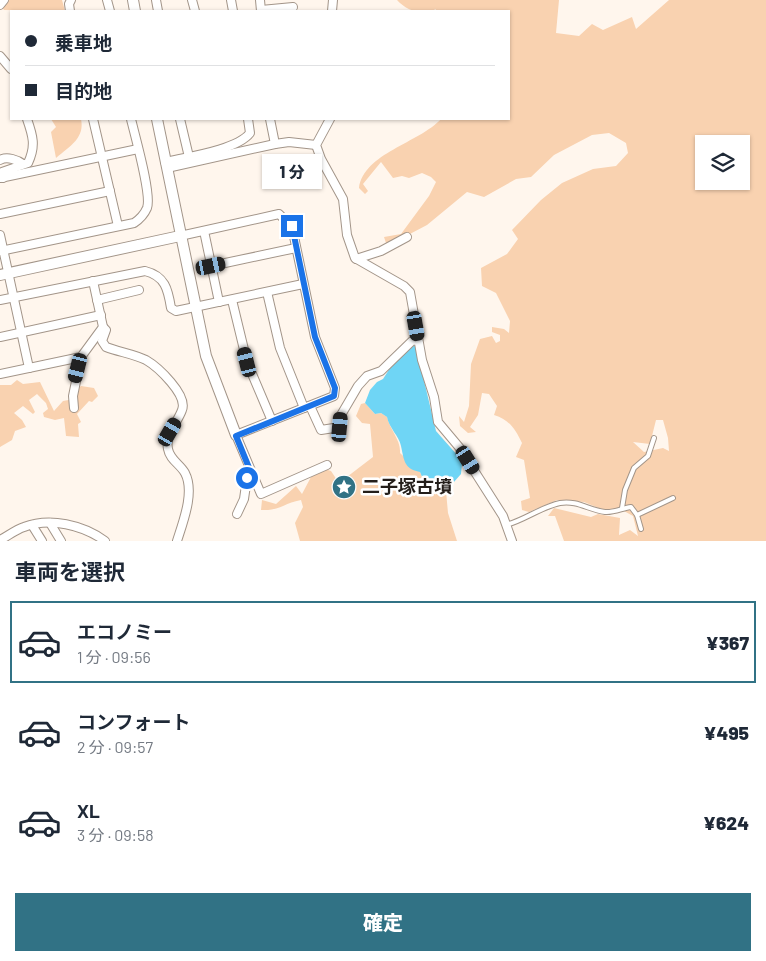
<!DOCTYPE html>
<html lang="ja">
<meta charset="utf-8">
<style>
body{margin:0;font-family:Barlow,"Noto Sans JP",sans-serif;background:#f2f2f3;color:#1f2937;height:100vh;display:flex;flex-direction:column;font-size:19px;white-space:nowrap}
*{box-sizing:border-box;margin:0}
p{font-size:16px;color:#747a83}
.icon{flex:none;width:28px;height:28px;fill:none;stroke:currentColor;stroke-width:2;stroke-linecap:round;stroke-linejoin:round}
.map{position:relative;height:541px;overflow:hidden}
.drawer{display:flex;flex-direction:column;background:#fff;flex:1}
.drawer>*{flex:none}
.guide{position:absolute;left:10px;top:10px;width:500px;height:110px;border-radius:0px;box-shadow:0 1px 4px #0004;display:grid;align-content:center;height:110px;padding:0 15px;background:#fff}
.tools{position:absolute;left:695px;top:135px;display:grid;gap:10px}
.tools a{display:grid;place-items:center;width:55px;height:55px;border-radius:0px;background:#fff;box-shadow:0 1px 4px #0004;font-size:25px}
.end{position:absolute;width:22px;height:22px;margin:-11px;border:6px solid #1a73e8;background:#fff;box-shadow:0 0 0 2px #fff}
.from{border-radius:50%}
.bubble{position:absolute;height:35px;border-radius:0px;background:#fff;box-shadow:0 1px 4px #0004;font-size:16px;font-weight:800;line-height:35px;text-align:center}
.car{position:absolute;width:15px;height:30px;margin:-15px -8px;border-radius:6px;box-shadow:0 0 4px 1px #0007;background:linear-gradient(#222 24%,#8ab4d8 0 40%,#222 0 76%,#8ab4d8 0 86%,#222 0)}
.guide b{display:flex;align-items:center;gap:18px;height:48px;font-size:19px}
.guide b+b{border-top:1px solid #e0e1e3}
.guide i{width:12px;height:12px;background:#1f2937}
ul{padding:0;list-style:none}
li{display:flex;align-items:center;gap:15px;height:82px;margin:0 10px 8px;padding:0 5px;border:2px solid transparent;border-radius:0px}
li div{flex:1}
li b{display:block;font-size:19px}
li em{font-style:normal;font-weight:800}
li.on{border-color:#317285}
li>.icon{width:45px;height:45px;stroke-width:1.5}
h2{padding:0 15px;font-size:22px;line-height:60px}
.cta{display:flex;gap:10px;margin-top:auto;padding:10px 15px}
.cta a{flex:1;height:58px;border-radius:0px;background:#317285;color:#fff;font-size:20px;font-weight:800;line-height:58px;text-align:center}
.map>svg:first-child{display:block}
.green{fill:#f9d2b0;fill-rule:evenodd}
.water{fill:#6fd5f5}
.lines{fill:none;stroke-linecap:round;stroke-linejoin:round}
.lane-casing{stroke:#a39589;stroke-width:6}
.street-casing{stroke:#a39589;stroke-width:10}
.secondary-casing{stroke:#a39589;stroke-width:12}
.lane{stroke:#fff;stroke-width:4}
.street{stroke:#fff;stroke-width:8}
.secondary{stroke:#fff;stroke-width:10}
.route{stroke:#1a73e8;stroke-width:6}
.labels{text-anchor:middle;stroke-width:5;stroke-linejoin:round;paint-order:stroke}
.poi-label{font-size:18px;font-weight:bold;fill:#241e1a;stroke:#fff;text-anchor:start}
</style>
<div class="map">
<svg width="766" height="541" viewBox="0 0 766 541">
<rect width="100%" height="100%" fill="#fff6ed"/>
<g class="green">
<path d="M 7,0 L 62,0 L 65,11 L 4,10 L 1,6 Z"/>
<path d="M 397,0 L 559,0 L 556,33 L 579,36 L 592,24 L 603,30 L 632,17 L 636,29 L 669,0 L 766,0 L 766,541 L 564,541 L 555,516 L 548,516 L 554,508 L 591,517 L 598,514 L 620,518 L 619,535 L 630,530 L 638,536 L 633,516 L 624,511 L 613,514 L 584,502 L 557,500 L 529,512 L 522,510 L 521,501 L 530,498 L 524,460 L 516,457 L 522,443 C 515,429 510,420 494,415 L 497,406 L 489,394 L 482,393 L 478,415 L 470,427 L 476,432 L 468,433 L 460,426 L 459,416 L 464,422 L 469,406 L 471,364 L 480,339 L 492,336 L 496,343 L 500,341 L 500,335 L 492,332 L 492,327 L 504,329 L 509,333 L 510,321 L 496,293 L 482,286 L 481,268 L 507,254 L 518,239 L 512,230 L 541,200 L 562,183 L 593,169 L 616,166 L 628,153 L 626,143 L 609,133 L 592,135 L 554,155 L 531,177 L 516,179 L 484,197 L 467,192 L 427,225 L 387,246 L 384,237 L 401,234 L 429,196 L 436,182 L 431,177 L 422,173 L 409,178 L 402,176 L 393,178 L 381,162 L 363,184 L 368,191 L 365,194 L 359,188 C 364,153 419,143 441,119 L 509,119 L 509,11 L 435,11 L 436,9 C 422,16 407,11 397,0 ZM 704,144 L 741,144 L 741,181 L 704,181 ZM 656,420 L 663,420 L 668,438 L 669,451 L 663,448 L 644,452 L 633,442 L 650,444 Z"/>
<path d="M 51,119 L 81,119 C 85,138 70,146 56,158 L 51,132 L 56,127 Z"/>
<path d="M 17,380 L 23,384 L 40,382 L 54,411 L 63,401 L 74,399 L 74,392 L 81,386 L 94,388 L 98,396 L 92,402 L 89,401 L 77,414 L 81,422 L 78,424 L 79,437 L 66,436 L 64,418 L 55,420 L 44,417 L 43,413 L 48,409 L 46,403 L 37,394 L 29,400 L 35,412 L 33,414 L 23,406 L 14,413 L 22,420 L 26,427 L 15,431 L 12,440 L 0,447 L 0,385 L 11,385 Z"/>
<path d="M 365,403 L 375,414 L 381,413 L 387,417 C 390,430 401,440 400,453 L 420,472 L 423,479 L 446,491 L 448,513 L 457,541 L 300,541 L 295,523 L 303,507 L 301,500 C 284,503 280,511 261,510 L 262,500 L 276,504 L 296,486 L 302,494 L 311,477 L 325,469 L 331,471 L 339,483 L 373,457 L 370,424 L 362,423 L 356,416 L 361,404 Z"/>
</g>
<path class="water" d="M 412,344 L 416,347 L 436,431 L 458,456 L 462,464 L 461,474 L 446,491 L 423,479 L 420,472 C 404,469 404,460 401,446 C 399,436 389,428 387,417 L 381,413 L 375,414 L 365,403 L 370,390 L 377,382 L 383,379 L 392,365 Z"/>
<g class="lines">
<g class="lane-casing">
<g id="lane">
<path d="M 622,508 L 625,490 L 634,468 L 648,456 L 654,438"/>
<path d="M 637,515 L 673,498"/>
<path d="M 506,525 C 525,520 541,507 560,503 C 577,500 589,510 605,512 C 613,513 623,508 631,507 L 637,515 L 641,529"/>
</g>
</g>
<g class="street-casing">
<g id="street">
<path d="M 107,0 L 110,11"/>
<path d="M 156,0 L 158,11"/>
<path d="M 192,0 L 195,11"/>
<path d="M 231,0 L 233,11"/>
<path d="M 260,0 L 261,11"/>
<path d="M 0,5 L 4,0"/>
<path d="M 261,10 L 293,7"/>
<path d="M 70,11 L 69,4 L 71,0"/>
<path d="M 332,11 L 333,0"/>
<path d="M 0,56 L 11,69"/>
<path d="M 93,119 L 118,226"/>
<path d="M 180,119 L 189,157"/>
<path d="M 270,119 L 275,144"/>
<path d="M 330,119 L 316,145 L 321,159 L 343,199 L 347,235 L 355,258 L 404,286 L 410,292 L 422,360 L 434,397 L 438,422 L 459,447 L 503,516 L 512,541"/>
<path d="M 0,160 C 7,156 18,160 23,164"/>
<path d="M 165,162 C 187,157 237,150 250,133 L 248,119"/>
<path d="M 167,168 L 275,144 L 289,142 L 316,145"/>
<path d="M 0,178 L 138,149"/>
<path d="M 3,178 L 2,172 L 28,163 C 36,146 33,136 27,119"/>
<path d="M 0,214 L 110,191"/>
<path d="M 204,231 L 219,302"/>
<path d="M 0,235 L 29,368"/>
<path d="M 180,236 L 279,214 L 292,227 L 315,337 L 335,388 L 334,396 L 236,435 L 261,494 L 327,465"/>
<path d="M 0,251 L 134,223 C 140,219 144,215 147,208 C 152,195 135,136 131,119"/>
<path d="M 356,259 L 381,251 L 407,237"/>
<path d="M 211,266 L 296,248"/>
<path d="M 267,292 L 280,348 L 304,408"/>
<path d="M 0,300 L 145,271 C 165,276 168,289 171,308 L 176,311 L 303,284"/>
<path d="M 97,300 L 139,290"/>
<path d="M 232,300 L 247,362 L 272,421"/>
<path d="M 103,327 L 106,330 L 102,341 L 106,347 C 119,352 134,354 146,360 C 158,367 188,395 182,410 C 177,424 165,433 168,449 C 170,460 180,464 185,473 C 195,492 183,522 177,541"/>
<path d="M 0,337 L 101,315"/>
<path d="M 0,374 L 81,357 L 103,327 L 93,281"/>
<path d="M 310,406 L 321,430 L 340,427 L 341,415 L 358,386 L 367,376 L 381,371 L 412,341 L 418,340"/>
<path d="M 74,408 L 73,396 L 81,357"/>
<path d="M 237,514 L 244,499 L 247,478 L 252,475"/>
<path d="M 50,523 L 61,541"/>
<path d="M 32,525 L 42,541"/>
<path d="M 0,540 C 8,536 15,530 24,527 C 50,517 83,525 105,541"/>
</g>
</g>
<g class="secondary-casing">
<g id="secondary">
<path d="M 133,0 L 135,11"/>
<path d="M 157,119 L 206,356 L 236,435"/>
<path d="M 0,275 L 180,236"/>
</g>
</g>
<use href="#lane" class="lane"/>
<use href="#street" class="street"/>
<use href="#secondary" class="secondary"/>
</g>
<g class="lines">
<path class="route" d="M 247,478 L 252,475 L 236,436 L 334,396 L 335,388 L 315,337 L 292,226"/>
</g>
<defs>
<g id="sight-disc" transform="scale(1.25)"><circle r="9.5" fill="#317285" stroke="#fff"/><path d="M0-6L1.8-2.2L6-1.7L2.9 1.2L3.7 5.4L0 3.3L-3.7 5.4L-2.9 1.2L-6-1.7L-1.8-2.2Z" fill="#fff"/></g>
</defs>
<g fill-rule="evenodd">
<use href="#sight-disc" x="344" y="487"/>
</g>
<g class="labels">
<g class="poi-label">
<text x="362" y="493">二子塚古墳</text>
</g>
</g>
</svg>
<div class="tools">
<a><svg class="icon" aria-label="layers" viewBox="0 0 24 24"><path d="M12 4l9 5-9 5-9-5zM3 14l9 5 9-5"/></svg></a>
</div>
<i class="end from" style="left:247px;top:478px"></i>
<i class="end" style="left:292px;top:226px"></i>
<div class="bubble" style="left:262px;top:154px;width:60px">1 分</div>
<i class="car" style="left:211px;top:266px;rotate:78deg"></i>
<i class="car" style="left:416px;top:326px;rotate:170deg"></i>
<i class="car" style="left:247px;top:362px;rotate:346deg"></i>
<i class="car" style="left:78px;top:368px;rotate:194deg"></i>
<i class="car" style="left:340px;top:427px;rotate:5deg"></i>
<i class="car" style="left:170px;top:432px;rotate:30deg"></i>
<i class="car" style="left:468px;top:460px;rotate:148deg"></i>
<div class="guide">
<b><i class="from"></i>乗車地</b>
<b><i></i>目的地</b>
</div>
</div>
<section class="drawer">
<h2>車両を選択</h2>
<ul>
<li class="on"><svg class="icon" aria-label="car" viewBox="0 0 24 24"><path d="M5 17H2v-5l4-1 3-4h7l3 4 3 1v5h-3M9 17h6M6 11h13"/><circle cx="7" cy="17" r="2"/><circle cx="17" cy="17" r="2"/></svg><div><b>エコノミー</b><p>1 分 · 09:56</p></div><em>¥367</em></li>
<li><svg class="icon" aria-label="car" viewBox="0 0 24 24"><path d="M5 17H2v-5l4-1 3-4h7l3 4 3 1v5h-3M9 17h6M6 11h13"/><circle cx="7" cy="17" r="2"/><circle cx="17" cy="17" r="2"/></svg><div><b>コンフォート</b><p>2 分 · 09:57</p></div><em>¥495</em></li>
<li><svg class="icon" aria-label="car" viewBox="0 0 24 24"><path d="M5 17H2v-5l4-1 3-4h7l3 4 3 1v5h-3M9 17h6M6 11h13"/><circle cx="7" cy="17" r="2"/><circle cx="17" cy="17" r="2"/></svg><div><b>XL</b><p>3 分 · 09:58</p></div><em>¥624</em></li>
</ul>
<div class="cta"><a>確定</a></div>
</section>
